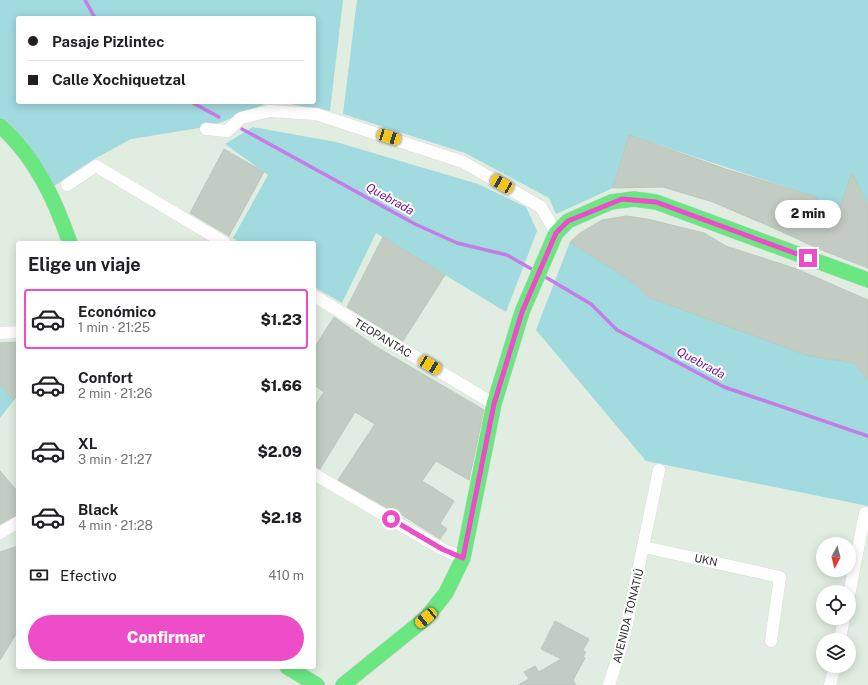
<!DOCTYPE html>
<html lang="es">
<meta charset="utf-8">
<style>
body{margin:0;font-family:"Public Sans",sans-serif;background:#f2f2f2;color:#202124;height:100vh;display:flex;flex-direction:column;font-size:15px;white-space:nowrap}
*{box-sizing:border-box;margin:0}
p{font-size:13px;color:#757577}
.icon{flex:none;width:22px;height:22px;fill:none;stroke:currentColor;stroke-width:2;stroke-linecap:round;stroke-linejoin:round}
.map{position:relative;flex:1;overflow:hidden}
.sheet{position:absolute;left:16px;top:241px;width:300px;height:428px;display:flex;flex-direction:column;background:#fff;border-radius:4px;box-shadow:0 2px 10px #0003}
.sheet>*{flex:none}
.top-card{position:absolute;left:16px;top:16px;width:300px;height:88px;border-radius:4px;box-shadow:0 2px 10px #0003;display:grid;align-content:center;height:88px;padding:0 12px;background:#fff}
.needle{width:26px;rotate:187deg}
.controls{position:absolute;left:816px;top:537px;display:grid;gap:8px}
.controls a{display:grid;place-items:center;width:40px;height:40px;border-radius:50%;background:#fff;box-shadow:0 2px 10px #0003;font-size:20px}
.end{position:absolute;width:18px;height:18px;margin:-9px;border:5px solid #ed4dc8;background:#fff;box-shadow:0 0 0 2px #fff}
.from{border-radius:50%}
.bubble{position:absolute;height:28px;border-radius:14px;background:#fff;box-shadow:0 2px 10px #0003;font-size:13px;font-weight:800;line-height:28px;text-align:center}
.car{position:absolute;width:12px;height:24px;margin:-12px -6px;border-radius:5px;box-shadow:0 0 3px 1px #0007;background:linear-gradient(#f5c518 24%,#345 0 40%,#f5c518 0 76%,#345 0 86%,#f5c518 0)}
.top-card b{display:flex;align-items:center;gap:14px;height:38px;font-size:15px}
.top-card b+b{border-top:1px solid #e0e0e0}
.top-card i{width:10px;height:10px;background:#202124}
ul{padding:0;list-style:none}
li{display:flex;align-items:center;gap:12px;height:60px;margin:0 8px 6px;padding:0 4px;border:2px solid transparent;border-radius:4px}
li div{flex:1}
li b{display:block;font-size:15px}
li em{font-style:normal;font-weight:800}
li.selected{border-color:#ed4dc8}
li>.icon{width:36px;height:36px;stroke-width:1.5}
h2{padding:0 12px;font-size:18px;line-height:48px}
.pay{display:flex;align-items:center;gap:10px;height:44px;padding:0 12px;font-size:15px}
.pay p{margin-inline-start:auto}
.cta{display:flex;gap:8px;margin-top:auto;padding:8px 12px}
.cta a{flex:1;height:46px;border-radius:24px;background:#ed4dc8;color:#fff;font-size:16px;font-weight:800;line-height:46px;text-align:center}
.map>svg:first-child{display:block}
.green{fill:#a1dadf}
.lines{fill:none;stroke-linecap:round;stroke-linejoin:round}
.stream{stroke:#c47ce6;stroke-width:3.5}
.building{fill:#c2ccc3;stroke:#bac9bb}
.minor-casing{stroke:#e4d6e1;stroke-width:13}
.major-casing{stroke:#cdcdcd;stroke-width:16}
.minor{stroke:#fff;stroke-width:12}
.major{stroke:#6be782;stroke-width:15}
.route{stroke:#ed4dc8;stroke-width:5}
.labels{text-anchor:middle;stroke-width:4;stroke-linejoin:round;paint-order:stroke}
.street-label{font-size:11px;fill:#2d2d2d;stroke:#fff}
.water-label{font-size:12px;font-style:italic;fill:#771895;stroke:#fff}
</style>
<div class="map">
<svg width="868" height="685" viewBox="0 0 868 685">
<rect width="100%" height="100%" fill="#e1ede0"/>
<g class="green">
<path d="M 0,0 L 343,0 L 330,111 L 279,102 L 314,102 L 314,18 L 18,18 L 18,102 L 269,102 L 222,122 L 199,128 L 131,139 L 96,158 L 54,186 L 0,122 Z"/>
<path d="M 357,0 L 868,0 L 868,205 L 852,174 L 837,216 L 813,208 L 816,197 L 629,135 L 613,188 L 556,214 L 549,198 L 465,153 L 343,114 Z"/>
<path d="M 253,127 L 336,142 L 478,184 L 526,207 L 537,231 L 506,312 L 376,233 L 342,303 L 314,287 L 314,243 L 240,243 L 233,238 L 268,175 L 225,144 Z"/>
<path d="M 570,242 L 630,280 L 648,297 L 751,334 L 855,363 L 868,380 L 868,506 L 646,461 L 536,330 Z"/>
<path d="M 0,385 L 14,400 L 0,418 Z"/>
</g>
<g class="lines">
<g class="stream">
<path d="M 85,0 L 95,18"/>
<path d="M 191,102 L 219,117"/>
<path d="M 242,129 L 415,224 L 457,243 L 507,255 L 535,271"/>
<path d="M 542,275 L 591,304 L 617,330 L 724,387 L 868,436"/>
</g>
</g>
<g class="building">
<path d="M 629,135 L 726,169 L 817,197 L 813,208 L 837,216 L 852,173 L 868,205 L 868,268 L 824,251 L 778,230 L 713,202 L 663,187 L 613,188 Z"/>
<path d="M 224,149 L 264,172 L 229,236 L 190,213 Z"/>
<path d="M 626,216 L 647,219 L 704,233 L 726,246 L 797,269 L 868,300 L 868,380 L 855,363 L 809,356 L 648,297 L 630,280 L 570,242 L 580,233 L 602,220 Z"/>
<path d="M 383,237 L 445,275 L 403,341 L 347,307 Z"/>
<path d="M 334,317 L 375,346 L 484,410 L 469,480 L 436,461 L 422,481 L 454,501 L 440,524 L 447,529 L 440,539 L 399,513 L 398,514 L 338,480 L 375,424 L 355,412 L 320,469 L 314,467 L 314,407 L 324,392 L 314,385 L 314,348 Z"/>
<path d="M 18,342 L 18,394 L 14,400 L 0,385 L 0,343 Z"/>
<path d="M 0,471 L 18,492 L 18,515 L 0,524 Z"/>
<path d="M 18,546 L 18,631 L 0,660 L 0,552 Z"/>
<path d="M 555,621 L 589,639 L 583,650 L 586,652 L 583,657 L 585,658 L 573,680 L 576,685 L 518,685 L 529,679 L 524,672 L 535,666 L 539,672 L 561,659 L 541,649 Z"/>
</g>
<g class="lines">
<g class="minor-casing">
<g id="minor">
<path d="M 206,129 L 227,131 L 241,118 L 269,111 L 316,114 L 463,162 L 541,207 L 556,233"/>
<path d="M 67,185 L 96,166 L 225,243"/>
<path d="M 314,296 L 494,404"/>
<path d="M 0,333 L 18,332"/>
<path d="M 314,474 L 442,549 L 463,558"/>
<path d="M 0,533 L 18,522"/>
<path d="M 644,547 L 780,577 L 771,641"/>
<path d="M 849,595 L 865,513"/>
<path d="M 840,640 L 844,618"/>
<path d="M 609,685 L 624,638 L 659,470"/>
<path d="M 830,685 L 835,666"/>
</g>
</g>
<g class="major-casing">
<g id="major">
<path d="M 0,126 C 35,156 55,200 70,243"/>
<path d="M 287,667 L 317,685"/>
<path d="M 343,685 L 426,618 L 446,593 L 463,558 L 494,404 L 522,312 L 556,233 L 568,221 L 611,202 L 634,199 L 656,202 L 868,280"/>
</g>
</g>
<use href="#minor" class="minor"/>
<use href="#major" class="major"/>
</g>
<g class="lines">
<path class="route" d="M 391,519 L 442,549 L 463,558 L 494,404 L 522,312 L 556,233 L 568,221 L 622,199 L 656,202 L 808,258"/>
</g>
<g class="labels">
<g class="street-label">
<text transform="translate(383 338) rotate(31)" y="4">TEOPANTAC</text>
<text transform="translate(706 560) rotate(12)" y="4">UKN</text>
<text transform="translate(628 616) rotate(-76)" y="4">AVENIDA TONATIÚ</text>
</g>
<g class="water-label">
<text transform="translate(390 199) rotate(29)" y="4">Quebrada</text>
<text transform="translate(701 363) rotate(28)" y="4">Quebrada</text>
</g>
</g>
</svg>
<div class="controls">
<a><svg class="needle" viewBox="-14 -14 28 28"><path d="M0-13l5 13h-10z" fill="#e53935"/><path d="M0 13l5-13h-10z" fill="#757577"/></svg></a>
<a><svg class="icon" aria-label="locate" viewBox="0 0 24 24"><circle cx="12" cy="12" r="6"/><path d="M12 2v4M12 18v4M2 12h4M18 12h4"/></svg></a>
<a><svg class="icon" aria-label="layers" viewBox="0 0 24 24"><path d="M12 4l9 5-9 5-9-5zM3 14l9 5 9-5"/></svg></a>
</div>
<i class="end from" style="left:391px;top:519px"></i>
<i class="end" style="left:808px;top:258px"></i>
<div class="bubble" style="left:775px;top:200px;width:66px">2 min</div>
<i class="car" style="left:389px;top:137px;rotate:107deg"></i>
<i class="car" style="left:502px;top:184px;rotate:300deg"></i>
<i class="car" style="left:430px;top:365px;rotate:121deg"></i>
<i class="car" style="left:426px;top:618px;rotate:231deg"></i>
<div class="top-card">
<b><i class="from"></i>Pasaje Pizlintec</b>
<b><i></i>Calle Xochiquetzal</b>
</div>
<section class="sheet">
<h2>Elige un viaje</h2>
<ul>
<li class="selected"><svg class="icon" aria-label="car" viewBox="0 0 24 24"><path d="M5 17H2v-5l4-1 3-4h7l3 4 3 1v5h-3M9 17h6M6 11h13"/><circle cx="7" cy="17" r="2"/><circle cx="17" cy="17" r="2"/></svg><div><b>Económico</b><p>1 min · 21:25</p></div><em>$1.23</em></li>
<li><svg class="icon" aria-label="car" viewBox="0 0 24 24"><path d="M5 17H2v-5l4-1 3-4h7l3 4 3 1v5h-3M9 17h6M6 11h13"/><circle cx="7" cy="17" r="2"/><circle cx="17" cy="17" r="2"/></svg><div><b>Confort</b><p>2 min · 21:26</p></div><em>$1.66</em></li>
<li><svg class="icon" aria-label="car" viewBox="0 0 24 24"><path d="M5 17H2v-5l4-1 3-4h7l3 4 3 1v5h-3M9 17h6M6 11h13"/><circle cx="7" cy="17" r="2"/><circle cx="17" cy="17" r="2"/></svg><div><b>XL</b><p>3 min · 21:27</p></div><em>$2.09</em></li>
<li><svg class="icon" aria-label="car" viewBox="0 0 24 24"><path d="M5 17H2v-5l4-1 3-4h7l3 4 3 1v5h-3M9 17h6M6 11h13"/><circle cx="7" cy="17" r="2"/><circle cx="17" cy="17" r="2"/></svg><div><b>Black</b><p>4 min · 21:28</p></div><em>$2.18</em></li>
</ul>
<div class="pay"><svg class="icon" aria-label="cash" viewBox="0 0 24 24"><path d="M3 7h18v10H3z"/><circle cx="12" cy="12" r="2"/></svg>Efectivo<p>410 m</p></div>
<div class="cta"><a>Confirmar</a></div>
</section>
</div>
